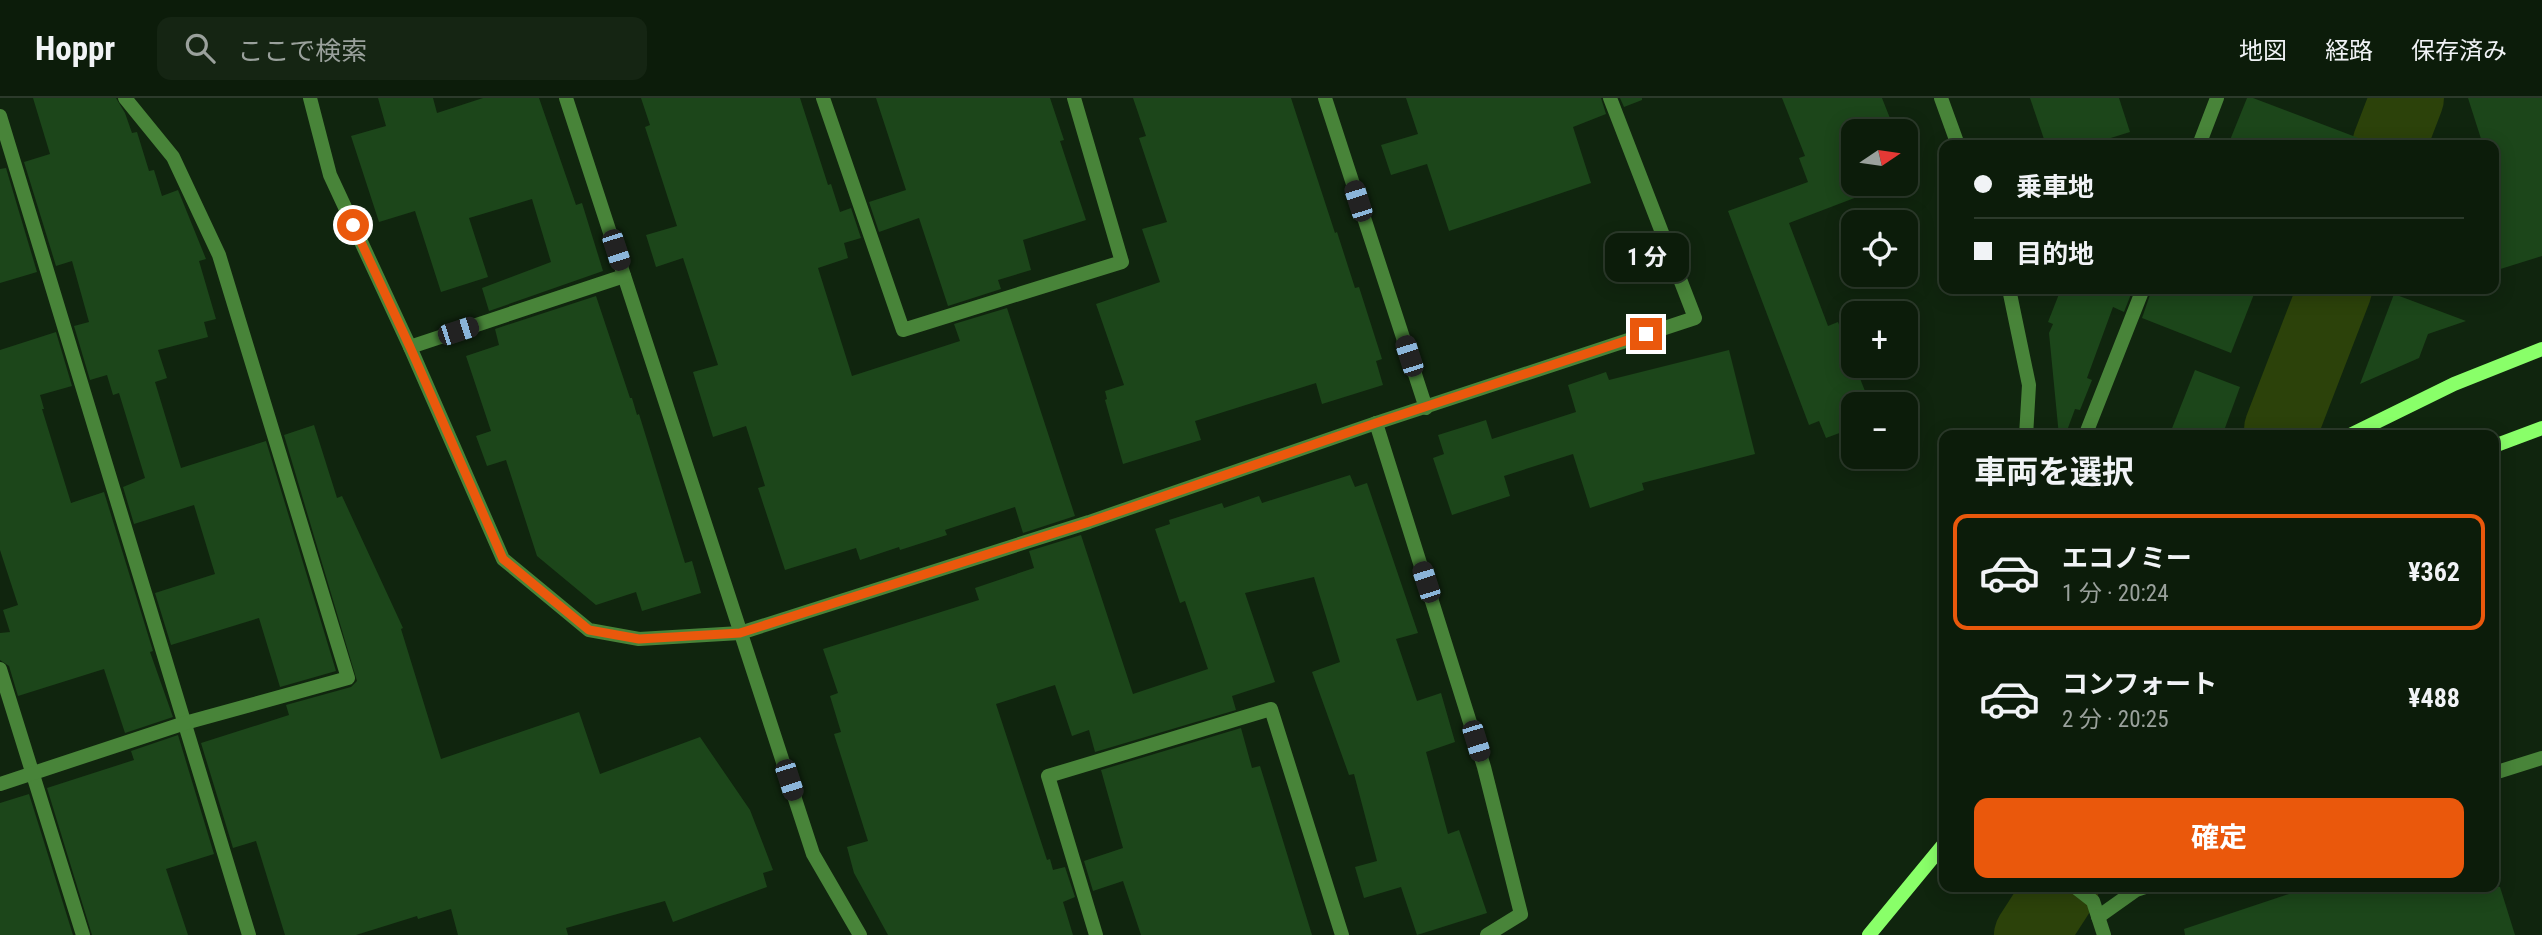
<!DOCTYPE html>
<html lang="ja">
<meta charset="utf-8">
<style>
body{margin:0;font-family:"Roboto Condensed","Noto Sans JP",sans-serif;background:#152513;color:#f1f3f6;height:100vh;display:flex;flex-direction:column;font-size:26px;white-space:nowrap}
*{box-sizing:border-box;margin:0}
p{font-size:23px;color:#9aa19c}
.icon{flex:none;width:38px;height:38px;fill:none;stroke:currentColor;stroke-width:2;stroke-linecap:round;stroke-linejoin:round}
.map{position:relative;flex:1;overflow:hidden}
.panel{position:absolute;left:1939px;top:332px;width:560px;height:462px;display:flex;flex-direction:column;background:#0c1c0a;border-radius:14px;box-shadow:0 4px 18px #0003,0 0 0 2px #2c3a2b}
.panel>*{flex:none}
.guide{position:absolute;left:1939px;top:42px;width:560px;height:154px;border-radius:14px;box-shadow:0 4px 18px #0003,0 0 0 2px #2c3a2b;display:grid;align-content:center;height:154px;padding:0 35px;background:#0c1c0a}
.needle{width:46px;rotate:77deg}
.buttons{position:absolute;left:1841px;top:21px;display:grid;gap:14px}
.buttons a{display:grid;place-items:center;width:77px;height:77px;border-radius:14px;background:#0c1c0a;box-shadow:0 4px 18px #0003,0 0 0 2px #2c3a2b;font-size:35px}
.end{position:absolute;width:32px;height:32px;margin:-16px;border:9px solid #ea580c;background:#fff;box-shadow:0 0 0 4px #fff}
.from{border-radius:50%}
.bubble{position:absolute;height:49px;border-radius:14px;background:#0c1c0a;box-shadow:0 4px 18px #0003,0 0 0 2px #2c3a2b;font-size:23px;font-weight:700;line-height:49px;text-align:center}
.car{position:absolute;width:21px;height:42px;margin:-21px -10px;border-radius:9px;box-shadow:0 0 5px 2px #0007;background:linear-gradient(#222 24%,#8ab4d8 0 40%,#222 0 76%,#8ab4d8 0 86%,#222 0)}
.guide b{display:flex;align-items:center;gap:24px;height:66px;font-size:26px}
.guide b+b{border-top:2px solid #2c3a2b}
.guide i{width:18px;height:18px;background:#f1f3f6}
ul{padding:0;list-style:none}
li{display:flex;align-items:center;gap:21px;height:116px;margin:0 14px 10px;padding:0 21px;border:4px solid transparent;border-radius:14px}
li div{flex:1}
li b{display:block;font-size:26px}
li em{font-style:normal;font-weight:700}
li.on{border-color:#ea580c}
li>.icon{width:63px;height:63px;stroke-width:1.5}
h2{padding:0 35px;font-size:32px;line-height:84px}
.button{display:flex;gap:14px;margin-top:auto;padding:14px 35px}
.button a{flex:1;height:80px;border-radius:14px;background:#ea580c;color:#fff;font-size:28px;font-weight:700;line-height:80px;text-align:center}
header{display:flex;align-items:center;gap:42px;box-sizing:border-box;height:98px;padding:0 35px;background:#0c1c0a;border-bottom:2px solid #2c3a2b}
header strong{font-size:33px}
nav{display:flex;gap:38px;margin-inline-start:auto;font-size:24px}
.search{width:490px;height:63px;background:#152513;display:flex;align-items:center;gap:18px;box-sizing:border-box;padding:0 24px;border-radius:14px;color:#9aa19c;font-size:26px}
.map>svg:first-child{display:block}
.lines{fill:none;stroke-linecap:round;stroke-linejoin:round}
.river{stroke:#2c420a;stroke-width:74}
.building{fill:#1c461a}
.street{stroke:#488439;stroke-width:14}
.secondary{stroke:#89ff69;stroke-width:14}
.route{stroke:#ea580c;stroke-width:9}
</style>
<header>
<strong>Hoppr</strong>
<div class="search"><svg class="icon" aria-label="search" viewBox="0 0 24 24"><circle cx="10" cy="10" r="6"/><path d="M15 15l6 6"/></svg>ここで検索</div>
<nav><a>地図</a><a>経路</a><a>保存済み</a></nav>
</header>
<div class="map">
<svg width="2542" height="837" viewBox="0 0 2542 837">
<rect width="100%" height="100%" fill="#10250e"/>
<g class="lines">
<g class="river">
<path d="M 2389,47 L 2407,0"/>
<path d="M 2281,331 L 2335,191"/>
<path d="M 2031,837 L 2062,789"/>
</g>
</g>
<g class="building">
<path d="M 33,0 L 116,0 L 125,15 L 132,35 L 137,34 L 149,73 L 154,72 L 162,98 L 178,92 L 206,161 L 199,163 L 216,221 L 204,224 L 208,239 L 158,252 L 167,280 L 155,284 L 181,370 L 266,343 L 336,573 L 280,589 L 259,520 L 171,547 L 155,495 L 215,476 L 194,407 L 134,426 L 123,389 L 145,380 L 119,295 L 113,297 L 107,277 L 90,282 L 74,228 L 89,224 L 72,163 L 56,168 L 24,64 L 50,56 Z"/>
<path d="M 378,0 L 433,0 L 437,15 L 483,0 L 539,0 L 576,107 L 582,105 L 603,173 L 489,213 L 482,190 L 551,164 L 532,101 L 469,120 L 488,179 L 441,194 L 415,113 L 379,124 L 351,38 L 386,28 Z"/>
<path d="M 641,0 L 800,0 L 828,87 L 831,86 L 840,114 L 851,110 L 861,140 L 844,145 L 848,160 L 818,170 L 852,278 L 960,243 L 954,226 L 1007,210 L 1075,418 L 1023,435 L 1015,409 L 945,432 L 947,437 L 900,452 L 899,449 L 860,462 L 856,450 L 785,472 L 758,390 L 765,388 L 746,328 L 713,339 L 693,274 L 718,267 L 683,160 L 656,169 L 646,137 L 677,128 L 645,29 L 650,27 Z"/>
<path d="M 876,0 L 1050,0 L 1064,42 L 1060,43 L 1086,122 L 1023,142 L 1031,172 L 998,182 L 1001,191 L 948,208 L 919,120 L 879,134 L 869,104 L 906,92 Z"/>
<path d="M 1133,0 L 1291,0 L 1335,135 L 1337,134 L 1355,190 L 1359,189 L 1382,261 L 1376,263 L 1383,287 L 1322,306 L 1316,285 L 1195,323 L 1201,342 L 1123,366 L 1105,302 L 1107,301 L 1105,293 L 1124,287 L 1096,206 L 1160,184 L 1142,131 L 1167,124 L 1139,40 L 1146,38 Z"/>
<path d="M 1406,0 L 1601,0 L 1606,16 L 1573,29 L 1591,85 L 1449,133 L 1427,66 L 1391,77 L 1381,47 L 1418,36 Z"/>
<path d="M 1620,0 L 1642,0 L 1642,2 L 1624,9 Z"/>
<path d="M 1782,0 L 1882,0 L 1895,33 L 1853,33 L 1853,86 L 1877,86 L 1878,91 L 1789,125 L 1828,228 L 1838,224 L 1870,306 L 1853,306 L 1853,330 L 1826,340 L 1819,323 L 1809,327 L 1728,113 L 1808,84 L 1799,60 L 1805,58 Z"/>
<path d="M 2030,0 L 2119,0 L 2130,34 L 2088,47 L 2046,47 Z"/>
<path d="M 2247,0 L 2253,0 L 2369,44 L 2369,47 L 2228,47 Z"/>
<path d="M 2468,0 L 2542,0 L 2542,158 L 2494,173 L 2494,47 L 2483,47 Z"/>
<path d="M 6,70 L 37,174 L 0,185 L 0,71 Z"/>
<path d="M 2061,191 L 2133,191 L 2124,214 L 2113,209 L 2087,280 L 2092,282 L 2080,312 L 2075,311 L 2065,338 L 2059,338 L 2049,235 L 2053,226 L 2048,224 Z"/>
<path d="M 2152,191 L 2256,191 L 2231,255 L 2142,220 Z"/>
<path d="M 2394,196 L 2466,223 L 2428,236 L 2419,260 L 2360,286 Z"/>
<path d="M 596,198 L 630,300 L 632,300 L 637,317 L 639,316 L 685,465 L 692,463 L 701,495 L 642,513 L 636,494 L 596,507 L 537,458 L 506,362 L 487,368 L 476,338 L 491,333 L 466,258 L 499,247 L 495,231 Z"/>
<path d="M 56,234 L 72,288 L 40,297 L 44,311 L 42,311 L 71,405 L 104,394 L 153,553 L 150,554 L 173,619 L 125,635 L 104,571 L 18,598 L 9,568 L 0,562 L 0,535 L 10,534 L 3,512 L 18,507 L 0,452 L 0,252 Z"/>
<path d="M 1729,252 L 1755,356 L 1642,385 L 1644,392 L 1590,410 L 1573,356 L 1504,378 L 1510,398 L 1452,417 L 1433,360 L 1444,356 L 1438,337 L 1486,322 L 1492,341 L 1576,314 L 1568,287 L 1606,274 L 1609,282 Z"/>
<path d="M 2195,272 L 2240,289 L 2222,338 L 2169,338 Z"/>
<path d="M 314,327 L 337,400 L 342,398 L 403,530 L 401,531 L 441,661 L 579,614 L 600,676 L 700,639 L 750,712 L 773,772 L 763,775 L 767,789 L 673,824 L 665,803 L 566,830 L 568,837 L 458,837 L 451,811 L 418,821 L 417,818 L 356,837 L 285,837 L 256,743 L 233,750 L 201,645 L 289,617 L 286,607 L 351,589 L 357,583 L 284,337 Z"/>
<path d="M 1350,377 L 1355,389 L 1367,385 L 1418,535 L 1396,541 L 1417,603 L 1441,595 L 1455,644 L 1426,654 L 1448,736 L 1459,732 L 1487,815 L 1417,837 L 1401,789 L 1364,800 L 1355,769 L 1377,763 L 1354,676 L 1349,677 L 1312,574 L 1340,564 L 1314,479 L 1245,495 L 1275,584 L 1232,598 L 1236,612 L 1095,654 L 1089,632 L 1072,638 L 1055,587 L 996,606 L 1047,762 L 1050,761 L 1053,772 L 1065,769 L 1075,799 L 1063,804 L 1073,837 L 888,837 L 854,775 L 847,749 L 868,743 L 834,636 L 841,634 L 830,598 L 838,595 L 823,551 L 979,502 L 975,490 L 1034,470 L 1029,453 L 1081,437 L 1133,596 L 1208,571 L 1185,503 L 1180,505 L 1155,431 L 1170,426 L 1169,422 L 1222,405 L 1224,410 L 1259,398 L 1262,405 Z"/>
<path d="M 1241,630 L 1252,670 L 1260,668 L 1312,837 L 1141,837 L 1123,783 L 1093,793 L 1084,763 L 1123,750 L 1101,672 Z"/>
<path d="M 178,637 L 214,756 L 166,771 L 188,837 L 92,837 L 47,690 L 134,662 L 131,653 Z"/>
<path d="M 29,696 L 73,837 L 0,837 L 0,705 Z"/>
<path d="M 2310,789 L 2500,789 L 2515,837 L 2185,837 L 2184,831 Z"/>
</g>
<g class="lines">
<g class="street">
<path d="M 310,0 L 330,77 L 410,249 L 503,461 L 589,532 L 639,541 L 740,535 L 1089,424 L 1376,325 L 1695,220 L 1610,0"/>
<path d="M 566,0 L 813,756 L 860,837"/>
<path d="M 823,0 L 903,232 L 1122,164 L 1074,0"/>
<path d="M 1325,0 L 1426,310"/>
<path d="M 1941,0 L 1958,47"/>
<path d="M 0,18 L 249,837"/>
<path d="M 2199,47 L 2217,0"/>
<path d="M 2009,191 L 2029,287 L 2026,338"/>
<path d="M 410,249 L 624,178"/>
<path d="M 1376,325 L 1484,669 L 1521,816 L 1487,837"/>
<path d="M 2085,338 L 2143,191"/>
<path d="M 0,571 L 83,837"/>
<path d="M 2494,675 L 2542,660"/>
<path d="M 0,686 L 185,625 L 348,580 L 219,157 L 173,59 L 125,0"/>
<path d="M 2075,789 L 2093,803 L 2104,837"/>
<path d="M 2098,819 L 2136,792 L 2145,789"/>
<path d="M 1096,837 L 1048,678 L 1271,611 L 1342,837"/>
</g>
<g class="secondary">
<path d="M 2348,338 L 2454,286 L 2542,251"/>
<path d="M 2494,348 L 2542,330"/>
<path d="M 1869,837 L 1944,746"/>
</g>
</g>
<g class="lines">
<path class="route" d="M 353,127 L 410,249 L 503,461 L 589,532 L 639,541 L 740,535 L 1089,424 L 1376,325 L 1646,236"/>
</g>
</svg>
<div class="buttons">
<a><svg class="needle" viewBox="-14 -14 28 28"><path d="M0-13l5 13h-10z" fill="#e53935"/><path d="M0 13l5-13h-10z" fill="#9aa19c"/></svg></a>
<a><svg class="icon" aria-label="locate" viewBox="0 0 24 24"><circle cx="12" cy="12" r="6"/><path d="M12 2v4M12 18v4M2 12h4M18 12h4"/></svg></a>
<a>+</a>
<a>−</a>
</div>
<i class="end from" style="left:353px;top:127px"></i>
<i class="end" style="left:1646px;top:236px"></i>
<div class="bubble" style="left:1605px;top:135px;width:84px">1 分</div>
<i class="car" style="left:1358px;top:103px;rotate:342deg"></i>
<i class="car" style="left:616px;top:152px;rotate:162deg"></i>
<i class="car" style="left:458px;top:233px;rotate:72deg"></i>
<i class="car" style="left:1409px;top:258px;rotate:342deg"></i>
<i class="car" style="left:1426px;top:484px;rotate:342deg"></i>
<i class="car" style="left:1476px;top:643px;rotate:163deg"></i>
<i class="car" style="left:789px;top:682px;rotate:162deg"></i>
<div class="guide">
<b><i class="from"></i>乗車地</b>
<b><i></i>目的地</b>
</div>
<section class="panel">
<h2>車両を選択</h2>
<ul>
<li class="on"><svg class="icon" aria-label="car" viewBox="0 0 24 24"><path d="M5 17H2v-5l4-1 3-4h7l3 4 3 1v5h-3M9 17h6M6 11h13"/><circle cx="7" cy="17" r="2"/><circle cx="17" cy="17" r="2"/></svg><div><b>エコノミー</b><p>1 分 · 20:24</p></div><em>¥362</em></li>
<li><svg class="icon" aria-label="car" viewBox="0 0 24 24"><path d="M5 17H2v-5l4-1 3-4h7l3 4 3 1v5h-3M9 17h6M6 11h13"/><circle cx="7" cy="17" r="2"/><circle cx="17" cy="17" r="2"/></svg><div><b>コンフォート</b><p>2 分 · 20:25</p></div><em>¥488</em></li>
</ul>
<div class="button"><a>確定</a></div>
</section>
</div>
